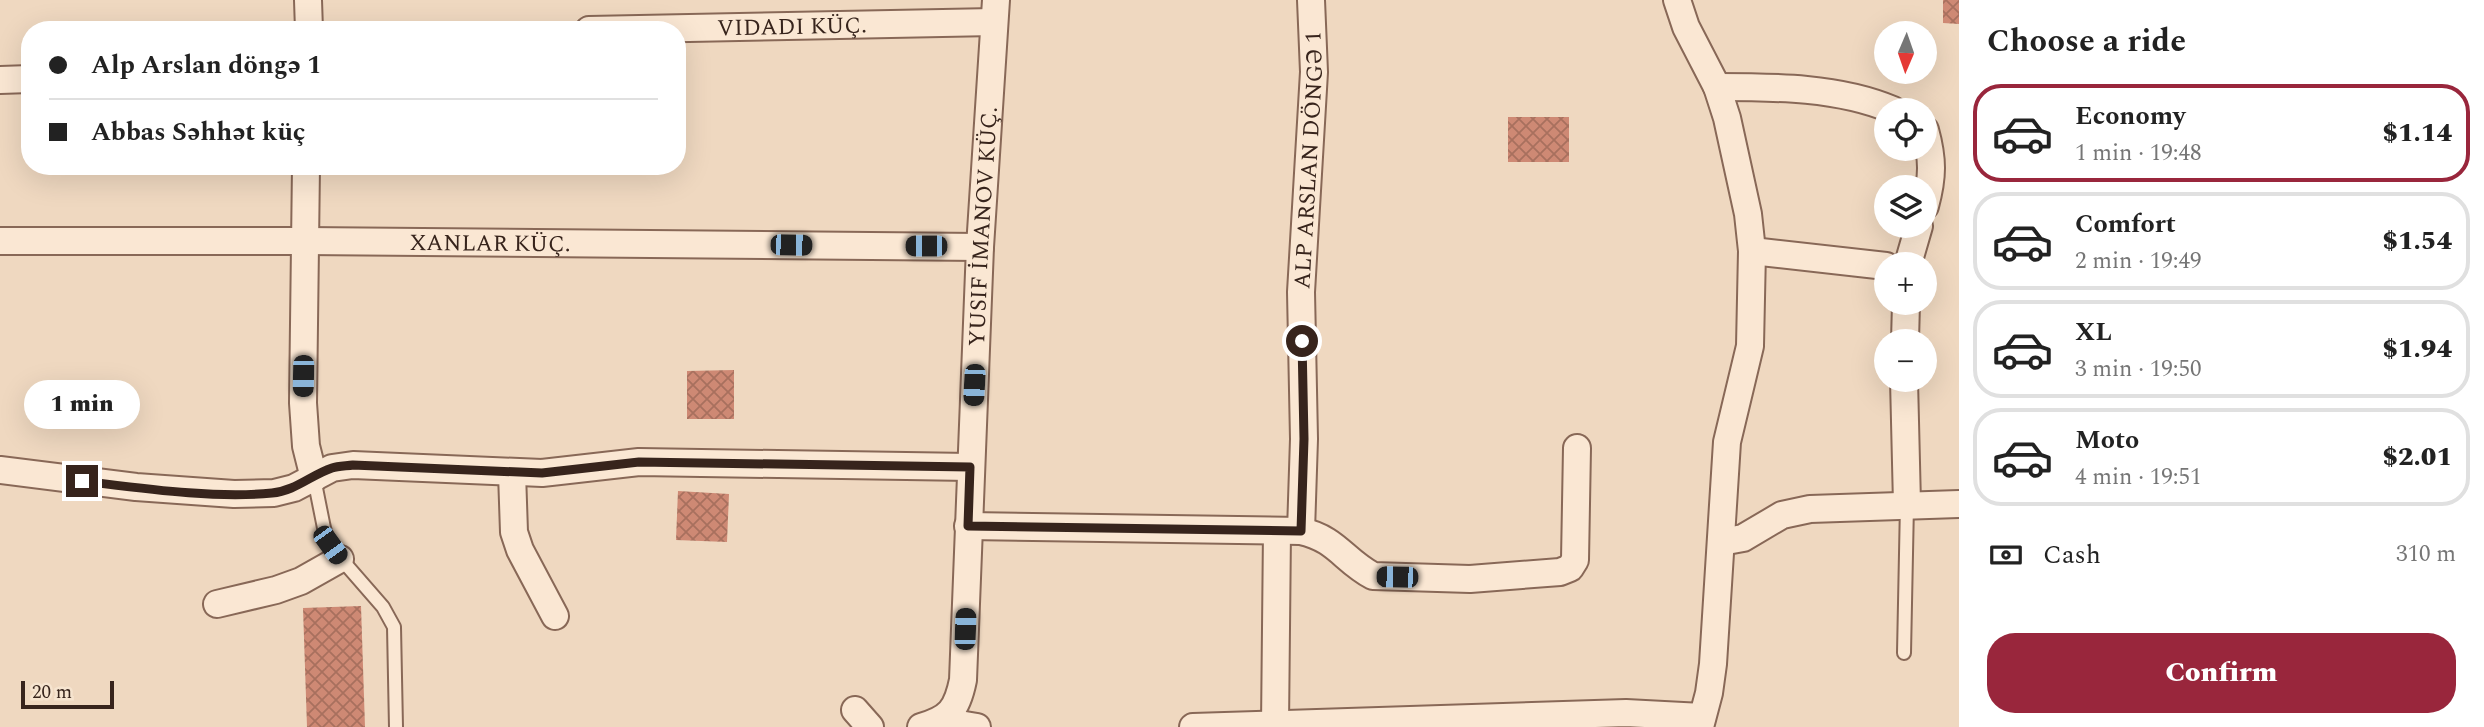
<!DOCTYPE html>
<meta charset="utf-8">
<style>
body{margin:0;font-family:Spectral,serif;background:#f6f6f6;color:#222;height:100vh;display:flex;flex-direction:column;font-size:26px;white-space:nowrap}
*{box-sizing:border-box;margin:0}
p{font-size:23px;color:#767676}
.icon{flex:none;width:38px;height:38px;fill:none;stroke:currentColor;stroke-width:2;stroke-linecap:round;stroke-linejoin:round}
.map{position:relative;flex:1;overflow:hidden}
.drawer{display:flex;flex-direction:column;background:#fff;width:525px}
.drawer>*{flex:none}
.hud{position:absolute;left:21px;top:21px;width:665px;height:154px;border-radius:28px;box-shadow:0 7px 28px #0002;display:grid;align-content:center;height:154px;padding:0 28px;background:#fff}
.needle{width:46px;rotate:182deg}
.fabs{position:absolute;left:1874px;top:21px;display:grid;gap:14px}
.fabs a{display:grid;place-items:center;width:63px;height:63px;border-radius:50%;background:#fff;box-shadow:0 7px 28px #0002;font-size:35px}
.scale{position:absolute;left:21px;bottom:18px;width:93px;box-sizing:border-box;padding-left:7px;border:4px solid #37241c;border-top:0;font-size:19px;line-height:24px;white-space:nowrap;color:#37241c;-webkit-text-stroke:5px #f6e4cf;paint-order:stroke}
.end{position:absolute;width:32px;height:32px;margin:-16px;border:9px solid #37241c;background:#fff;box-shadow:0 0 0 4px #fff}
.from{border-radius:50%}
.bubble{position:absolute;height:49px;border-radius:24px;background:#fff;box-shadow:0 7px 28px #0002;font-size:23px;font-weight:800;line-height:49px;text-align:center}
.car{position:absolute;width:21px;height:42px;margin:-21px -10px;border-radius:9px;box-shadow:0 0 5px 2px #0007;background:linear-gradient(#222 24%,#8ab4d8 0 40%,#222 0 76%,#8ab4d8 0 86%,#222 0)}
.hud b{display:flex;align-items:center;gap:24px;height:66px;font-size:26px}
.hud b+b{border-top:2px solid #e0e0e0}
.hud i{width:18px;height:18px;background:#222}
ul{padding:0;list-style:none}
li{display:flex;align-items:center;gap:21px;height:98px;margin:0 14px 10px;padding:0 14px;border:4px solid #e0e0e0;border-radius:28px}
li div{flex:1}
li b{display:block;font-size:26px}
li em{font-style:normal;font-weight:800}
li.active{border-color:#99263c}
li>.icon{width:63px;height:63px;stroke-width:1.5}
h2{padding:0 28px;font-size:32px;line-height:84px}
.pay{display:flex;align-items:center;gap:18px;height:77px;padding:0 28px;font-size:26px}
.pay p{margin-inline-start:auto}
.button{display:flex;gap:14px;margin-top:auto;padding:14px 28px}
.button a{flex:1;height:80px;border-radius:28px;background:#99263c;color:#fff;font-size:28px;font-weight:800;line-height:80px;text-align:center}
main{display:flex;flex:1;min-height:0}
.map>svg:first-child{display:block}
.building{fill:url(#building-cross-hatch)}
.lines{fill:none;stroke-linecap:round;stroke-linejoin:round}
.lane-casing{stroke:#886857;stroke-width:16}
.street-casing{stroke:#886857;stroke-width:30}
.lane{stroke:#fae7d3;stroke-width:12}
.street{stroke:#fae7d3;stroke-width:26}
.route{stroke:#37241c;stroke-width:9}
.labels{text-anchor:middle;stroke-width:5;stroke-linejoin:round;paint-order:stroke}
.street-label{font-size:23px;fill:#37241c;stroke:#f6e4cf}
</style>
<main>
<div class="map">
<svg width="1959" height="727" viewBox="0 0 1959 727">
<defs>
<pattern id="building-cross-hatch" width="8" height="8" patternUnits="userSpaceOnUse" patternTransform="scale(1.75)"><rect width="8" height="8" fill="#ce8974"/><path d="M0 0l8 8M0 8l8-8" fill="none" stroke="#a8705e"/></pattern>
</defs>
<rect width="100%" height="100%" fill="#efd8c0"/>
<g class="building">
<path d="M 1943,0 L 1959,0 L 1959,24 L 1943,23 Z"/>
<rect x="1508" y="117" width="61" height="45"/>
<path d="M 734,370 L 734,419 L 687,419 L 687,371 Z"/>
<path d="M 678,491 L 729,494 L 727,542 L 676,540 Z"/>
<path d="M 361,606 L 365,727 L 307,727 L 303,608 Z"/>
</g>
<g class="lines">
<g class="lane-casing">
<g id="lane">
<path d="M 314,478 L 324,528 L 329,545 L 383,607 L 394,627 L 396,727"/>
<path d="M 1904,653 L 1907,504"/>
</g>
</g>
<g class="street-casing">
<g id="street">
<path d="M 308,0 L 309,30"/>
<path d="M 1677,0 L 1686,27 L 1717,87 L 1727,118 L 1748,214 L 1752,251 L 1750,346 L 1727,442 L 1713,664 L 1709,693 L 1700,727"/>
<path id="s1" d="M 589,30 L 994,22"/>
<path d="M 0,80 L 30,79"/>
<path d="M 1717,87 C 1775,87 1839,87 1893,110"/>
<path d="M 1925,130 C 1933,159 1933,177 1925,206"/>
<path d="M 306,166 L 303,403 L 306,446 L 314,478"/>
<path id="s2" d="M 0,241 L 305,241 L 980,247"/>
<path d="M 1752,251 L 1886,266"/>
<path d="M 1908,264 L 1919,226"/>
<path d="M 1905,341 L 1906,303"/>
<path d="M 1904,380 L 1907,504"/>
<path d="M 0,470 L 136,487 L 234,494 L 274,493 L 294,488 L 332,468 L 353,465 L 542,473 L 639,462 L 970,467"/>
<path d="M 512,473 L 514,532 L 520,550 L 555,616"/>
<path d="M 968,526 L 1301,531 C 1337,539 1343,560 1373,576 L 1470,579 L 1560,572 L 1570,568 L 1575,560 L 1577,448"/>
<path id="s3" d="M 1301,531 L 1304,439 L 1301,292 L 1314,72 L 1311,0"/>
<path d="M 1721,542 L 1743,538 L 1782,515 L 1810,509 L 1959,504"/>
<path d="M 217,604 L 276,590 L 301,581 L 340,559"/>
<path d="M 855,710 L 870,727"/>
<path d="M 941,721 L 977,727"/>
<path d="M 1275,725 L 1277,531"/>
<path id="s4" d="M 921,727 C 949,719 957,710 963,680 L 980,247 L 996,0"/>
<path d="M 1193,727 L 1626,713 L 1702,717"/>
</g>
</g>
<use href="#lane" class="lane"/>
<use href="#street" class="street"/>
</g>
<g class="lines">
<path class="route" d="M 82,481 C 140,488 214,499 272,493 C 295,491 311,475 332,468 C 338,466 347,466 353,465 L 542,473 L 639,462 L 970,467 L 968,526 L 1301,531 L 1304,439 L 1302,341"/>
</g>
<g class="labels">
<g class="street-label">
<text dy="8" stroke="none"><textPath href="#s1" startOffset="203">VIDADI KÜÇ.</textPath></text>
<text dy="8" stroke="none"><textPath href="#s3" startOffset="371">ALP ARSLAN DÖNGƏ 1</textPath></text>
<text dy="8" stroke="none"><textPath href="#s4" startOffset="522">YUSIF İMANOV KÜÇ.</textPath></text>
<text dy="8" stroke="none"><textPath href="#s2" startOffset="490">XANLAR KÜÇ.</textPath></text>
</g>
</g>
</svg>
<div class="fabs">
<a><svg class="needle" viewBox="-14 -14 28 28"><path d="M0-13l5 13h-10z" fill="#e53935"/><path d="M0 13l5-13h-10z" fill="#767676"/></svg></a>
<a><svg class="icon" aria-label="locate" viewBox="0 0 24 24"><circle cx="12" cy="12" r="6"/><path d="M12 2v4M12 18v4M2 12h4M18 12h4"/></svg></a>
<a><svg class="icon" aria-label="layers" viewBox="0 0 24 24"><path d="M12 4l9 5-9 5-9-5zM3 14l9 5 9-5"/></svg></a>
<a>+</a>
<a>−</a>
</div>
<div class="scale">20 m</div>
<i class="end from" style="left:1302px;top:341px"></i>
<i class="end" style="left:82px;top:481px"></i>
<div class="bubble" style="left:24px;top:380px;width:116px">1 min</div>
<i class="car" style="left:791px;top:245px;rotate:91deg"></i>
<i class="car" style="left:926px;top:246px;rotate:270deg"></i>
<i class="car" style="left:303px;top:376px;rotate:181deg"></i>
<i class="car" style="left:974px;top:385px;rotate:183deg"></i>
<i class="car" style="left:330px;top:545px;rotate:144deg"></i>
<i class="car" style="left:1397px;top:577px;rotate:271deg"></i>
<i class="car" style="left:965px;top:629px;rotate:2deg"></i>
<div class="hud">
<b><i class="from"></i>Alp Arslan döngə 1</b>
<b><i></i>Abbas Səhhət küç</b>
</div>
</div>
<section class="drawer">
<h2>Choose a ride</h2>
<ul>
<li class="active"><svg class="icon" aria-label="car" viewBox="0 0 24 24"><path d="M5 17H2v-5l4-1 3-4h7l3 4 3 1v5h-3M9 17h6M6 11h13"/><circle cx="7" cy="17" r="2"/><circle cx="17" cy="17" r="2"/></svg><div><b>Economy</b><p>1 min · 19:48</p></div><em>$1.14</em></li>
<li><svg class="icon" aria-label="car" viewBox="0 0 24 24"><path d="M5 17H2v-5l4-1 3-4h7l3 4 3 1v5h-3M9 17h6M6 11h13"/><circle cx="7" cy="17" r="2"/><circle cx="17" cy="17" r="2"/></svg><div><b>Comfort</b><p>2 min · 19:49</p></div><em>$1.54</em></li>
<li><svg class="icon" aria-label="car" viewBox="0 0 24 24"><path d="M5 17H2v-5l4-1 3-4h7l3 4 3 1v5h-3M9 17h6M6 11h13"/><circle cx="7" cy="17" r="2"/><circle cx="17" cy="17" r="2"/></svg><div><b>XL</b><p>3 min · 19:50</p></div><em>$1.94</em></li>
<li><svg class="icon" aria-label="car" viewBox="0 0 24 24"><path d="M5 17H2v-5l4-1 3-4h7l3 4 3 1v5h-3M9 17h6M6 11h13"/><circle cx="7" cy="17" r="2"/><circle cx="17" cy="17" r="2"/></svg><div><b>Moto</b><p>4 min · 19:51</p></div><em>$2.01</em></li>
</ul>
<div class="pay"><svg class="icon" aria-label="cash" viewBox="0 0 24 24"><path d="M3 7h18v10H3z"/><circle cx="12" cy="12" r="2"/></svg>Cash<p>310 m</p></div>
<div class="button"><a>Confirm</a></div>
</section>
</main>
